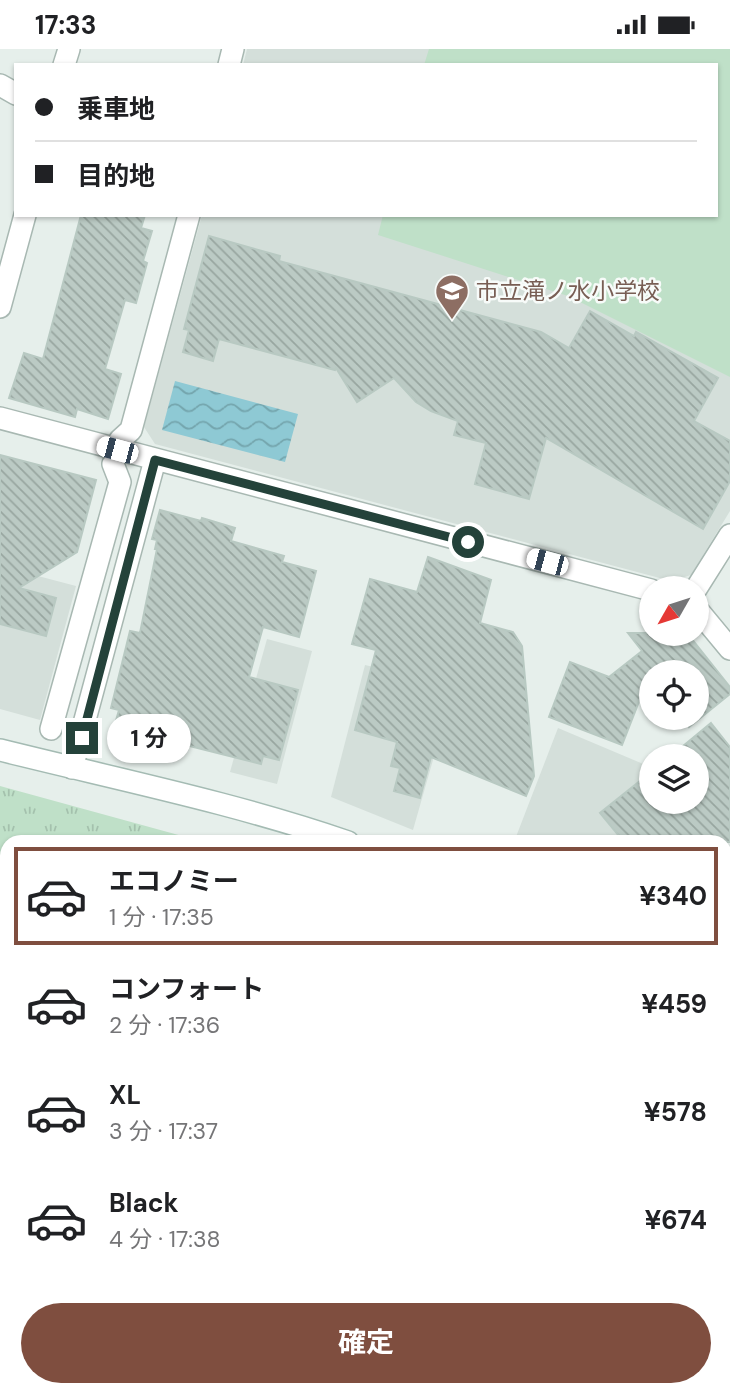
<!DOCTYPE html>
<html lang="ja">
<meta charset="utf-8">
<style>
body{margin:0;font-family:"DM Sans","Noto Sans JP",sans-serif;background:#f2f2f2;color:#202124;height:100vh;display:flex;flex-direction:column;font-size:26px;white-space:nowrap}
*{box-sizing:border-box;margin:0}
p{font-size:23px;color:#757577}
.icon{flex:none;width:38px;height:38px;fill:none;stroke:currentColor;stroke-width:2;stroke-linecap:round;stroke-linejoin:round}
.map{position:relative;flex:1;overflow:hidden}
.sheet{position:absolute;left:0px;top:786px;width:732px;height:562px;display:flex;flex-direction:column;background:#fff;border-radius:21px 21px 0 0;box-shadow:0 2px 5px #0004}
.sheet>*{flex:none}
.guide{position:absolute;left:14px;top:14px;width:704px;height:154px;border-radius:0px;box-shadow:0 2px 5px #0004;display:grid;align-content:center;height:154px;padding:0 21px;background:#fff}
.needle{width:46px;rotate:231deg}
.controls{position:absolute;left:639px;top:527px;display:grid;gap:14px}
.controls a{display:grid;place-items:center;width:70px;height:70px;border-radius:50%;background:#fff;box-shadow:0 2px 5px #0004;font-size:35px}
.end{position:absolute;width:32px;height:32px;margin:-16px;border:9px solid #24423a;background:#fff;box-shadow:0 0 0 4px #fff}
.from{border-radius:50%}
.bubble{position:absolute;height:49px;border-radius:24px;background:#fff;box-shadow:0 2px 5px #0004;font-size:23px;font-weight:700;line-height:49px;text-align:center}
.car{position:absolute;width:21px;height:42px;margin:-21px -10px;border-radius:9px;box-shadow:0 0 5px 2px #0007;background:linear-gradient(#fff 24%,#345 0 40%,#fff 0 76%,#345 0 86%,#fff 0)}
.guide b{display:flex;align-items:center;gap:24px;height:66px;font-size:26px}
.guide b+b{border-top:2px solid #e0e0e0}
.guide i{width:18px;height:18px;background:#202124}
ul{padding:12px 0 0;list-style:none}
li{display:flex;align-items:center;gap:21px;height:98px;margin:0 14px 10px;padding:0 7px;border:4px solid transparent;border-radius:0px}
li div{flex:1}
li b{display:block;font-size:26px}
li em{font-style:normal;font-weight:700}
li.active{border-color:#7f4e3f}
li>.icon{width:63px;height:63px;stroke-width:1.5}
.action{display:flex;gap:14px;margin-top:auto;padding:14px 21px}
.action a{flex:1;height:80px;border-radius:42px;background:#7f4e3f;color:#fff;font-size:28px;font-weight:700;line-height:80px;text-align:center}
.status{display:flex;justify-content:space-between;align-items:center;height:49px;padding:0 35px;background:#fff;direction:ltr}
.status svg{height:19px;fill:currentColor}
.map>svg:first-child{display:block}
.built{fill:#d4dfda}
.park{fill:url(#park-tufts)}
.pitch{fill:#bfe0c8}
.water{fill:url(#water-waves)}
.building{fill:url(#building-back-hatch);stroke:#b8c9c2;stroke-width:2}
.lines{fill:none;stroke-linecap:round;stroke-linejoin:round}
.street-casing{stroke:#a8b8b2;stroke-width:24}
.secondary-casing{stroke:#a4bbb3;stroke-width:24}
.street{stroke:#fff;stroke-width:21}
.secondary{stroke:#fff;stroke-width:21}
.route{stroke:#24423a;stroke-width:9}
.labels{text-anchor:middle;stroke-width:5;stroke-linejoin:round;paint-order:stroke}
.education-label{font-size:23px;fill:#785e54;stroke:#f7fbf9;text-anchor:start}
</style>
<div class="status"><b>17:33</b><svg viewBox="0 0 49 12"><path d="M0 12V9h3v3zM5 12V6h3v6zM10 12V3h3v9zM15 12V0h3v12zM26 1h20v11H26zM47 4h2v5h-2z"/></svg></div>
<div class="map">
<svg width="730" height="1346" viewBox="0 0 730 1346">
<defs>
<pattern id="park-tufts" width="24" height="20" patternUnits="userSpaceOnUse" patternTransform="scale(1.75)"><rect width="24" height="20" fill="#bfe0c8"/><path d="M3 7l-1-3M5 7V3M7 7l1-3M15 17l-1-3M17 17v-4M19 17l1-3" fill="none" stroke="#a4c1ad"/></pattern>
<pattern id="water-waves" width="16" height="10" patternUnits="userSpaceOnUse" patternTransform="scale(1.75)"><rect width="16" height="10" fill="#8ec9d4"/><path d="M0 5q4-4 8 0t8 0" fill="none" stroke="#74a5ad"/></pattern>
<pattern id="building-back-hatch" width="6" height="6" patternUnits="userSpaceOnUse" patternTransform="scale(1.75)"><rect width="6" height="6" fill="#bbcac4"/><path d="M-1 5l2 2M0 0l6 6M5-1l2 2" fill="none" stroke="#98a6a0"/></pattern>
</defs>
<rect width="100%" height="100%" fill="#e6efeb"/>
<g class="built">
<path d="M 247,0 L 730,0 L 730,462 L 691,526 L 671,532 L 155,395 L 144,378 L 202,166 L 716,166 L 716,16 L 243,16 Z"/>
<path d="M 0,517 L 76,537 L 40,671 L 0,660 Z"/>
<path d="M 267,590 L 312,602 L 277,735 L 230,723 Z"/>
<path d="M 365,616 L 412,627 L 453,641 L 413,781 L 331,748 Z"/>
<path d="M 558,679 L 648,717 L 651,721 L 651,752 L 708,793 L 514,793 Z"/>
<path d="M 730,899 L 730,1037 L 724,1030 L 724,904 Z"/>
</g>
<path class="park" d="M 0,737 L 204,793 L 7,793 L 7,1340 L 724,1340 L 725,1159 L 730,1166 L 730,1346 L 0,1346 Z"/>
<path class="pitch" d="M 429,0 L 730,0 L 730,328 L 568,247 L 378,186 L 383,166 L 716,166 L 716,16 L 424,16 Z"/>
<path class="water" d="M 175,332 L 298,365 L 285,413 L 162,381 Z"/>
<g class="building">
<path d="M 81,166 L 145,166 L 141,179 L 152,182 L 143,212 L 147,214 L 136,254 L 125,251 L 105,320 L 121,325 L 108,370 L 77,360 L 75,368 L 9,349 L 24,304 L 43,310 Z"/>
<path d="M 209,187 L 280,207 L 279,212 L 541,283 L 569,299 L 590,262 L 634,287 L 636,283 L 718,329 L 694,372 L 730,392 L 730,432 L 703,480 L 546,389 L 529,450 L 475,435 L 486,394 L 454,386 L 458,372 L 431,362 L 416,353 L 394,329 L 357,353 L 336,319 L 335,321 L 219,290 L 213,312 L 183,303 L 189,281 L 184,280 Z"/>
<path d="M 0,406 L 96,431 L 77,503 L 19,539 L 56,549 L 46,587 L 0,575 Z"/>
<path d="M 160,461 L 201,472 L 202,469 L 235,479 L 231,492 L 284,507 L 282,513 L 316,522 L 299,588 L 263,578 L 249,628 L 298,641 L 279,711 L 263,707 L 261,715 L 118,679 L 119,675 L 115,675 L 119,661 L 111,659 L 130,582 L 140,584 L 157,500 L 155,500 L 157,491 L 152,490 Z"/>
<path d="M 428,508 L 491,531 L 480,574 L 513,583 L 522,597 L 534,727 L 526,747 L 431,708 L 420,749 L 394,742 L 400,719 L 391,717 L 397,693 L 355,681 L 376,601 L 352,595 L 370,530 L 417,543 Z"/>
<path d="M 628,584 L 687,584 L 730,638 L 730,645 L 689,678 L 682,668 L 696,668 L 696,623 L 651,623 L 651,630 L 649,627 L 622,696 L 549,668 L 570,613 L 609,628 L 642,602 Z"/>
<path d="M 711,674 L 730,698 L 730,793 L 624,793 L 600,764 L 651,723 L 651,752 L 696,752 L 696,707 L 671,707 Z"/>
</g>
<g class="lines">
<g class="street-casing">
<g id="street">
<path d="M 64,16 L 69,0"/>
<path d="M 229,16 L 233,0"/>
<path d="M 0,36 L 16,45"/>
<path d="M 0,258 L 25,166"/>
<path d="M 0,369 L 651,541"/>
<path d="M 120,391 L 131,381 L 189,166"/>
<path d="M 696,540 L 730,486"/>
<path d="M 696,559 L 730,600"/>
<path d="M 51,680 L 120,433 L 113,415"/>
<path d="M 72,719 L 155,411"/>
</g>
</g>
<g class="secondary-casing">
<g id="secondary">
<path d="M 0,701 C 116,730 235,754 348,793"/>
<path d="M 724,1092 L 730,1100"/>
</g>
</g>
<use href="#street" class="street"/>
<use href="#secondary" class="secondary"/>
</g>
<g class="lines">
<path class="route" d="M 82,689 L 155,411 L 468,493"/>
</g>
<defs>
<g id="school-pin" transform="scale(1.75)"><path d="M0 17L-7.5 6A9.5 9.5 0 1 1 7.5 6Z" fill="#8d6e63" stroke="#f7fbf9"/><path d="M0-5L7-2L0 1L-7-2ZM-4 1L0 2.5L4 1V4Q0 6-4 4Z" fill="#fff"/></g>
</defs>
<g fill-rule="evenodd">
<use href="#school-pin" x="452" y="242"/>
</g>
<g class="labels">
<g class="education-label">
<text x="476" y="250">市立滝ノ水小学校</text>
</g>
</g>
</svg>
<div class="controls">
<a><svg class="needle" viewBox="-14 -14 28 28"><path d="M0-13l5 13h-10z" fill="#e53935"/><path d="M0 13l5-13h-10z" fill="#757577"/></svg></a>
<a><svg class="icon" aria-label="locate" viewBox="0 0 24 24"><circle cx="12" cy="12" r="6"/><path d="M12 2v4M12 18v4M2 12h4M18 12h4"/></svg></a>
<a><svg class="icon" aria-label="layers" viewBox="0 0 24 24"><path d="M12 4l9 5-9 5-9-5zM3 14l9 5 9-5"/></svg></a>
</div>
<i class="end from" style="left:468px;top:493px"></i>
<i class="end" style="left:82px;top:689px"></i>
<div class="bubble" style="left:107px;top:665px;width:84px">1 分</div>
<i class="car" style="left:117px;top:401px;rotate:285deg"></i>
<i class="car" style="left:547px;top:513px;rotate:285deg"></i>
<div class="guide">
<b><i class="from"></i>乗車地</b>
<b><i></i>目的地</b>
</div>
<section class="sheet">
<ul>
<li class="active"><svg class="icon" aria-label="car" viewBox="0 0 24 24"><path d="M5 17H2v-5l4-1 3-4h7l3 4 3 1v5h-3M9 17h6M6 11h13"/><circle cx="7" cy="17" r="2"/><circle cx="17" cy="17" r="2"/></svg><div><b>エコノミー</b><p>1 分 · 17:35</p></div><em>¥340</em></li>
<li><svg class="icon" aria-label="car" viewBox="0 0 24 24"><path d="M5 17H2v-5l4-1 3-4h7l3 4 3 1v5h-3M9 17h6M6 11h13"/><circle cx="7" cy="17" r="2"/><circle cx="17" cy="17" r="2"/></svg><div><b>コンフォート</b><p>2 分 · 17:36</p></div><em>¥459</em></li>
<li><svg class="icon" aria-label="car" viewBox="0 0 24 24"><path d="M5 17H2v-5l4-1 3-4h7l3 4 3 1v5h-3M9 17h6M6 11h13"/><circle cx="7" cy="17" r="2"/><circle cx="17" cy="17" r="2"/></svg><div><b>XL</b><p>3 分 · 17:37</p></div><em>¥578</em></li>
<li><svg class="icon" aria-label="car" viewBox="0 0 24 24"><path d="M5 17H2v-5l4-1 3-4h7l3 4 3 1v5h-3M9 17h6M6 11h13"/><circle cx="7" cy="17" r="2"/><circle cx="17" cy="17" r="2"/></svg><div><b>Black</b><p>4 分 · 17:38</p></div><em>¥674</em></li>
</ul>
<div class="action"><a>確定</a></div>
</section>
</div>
